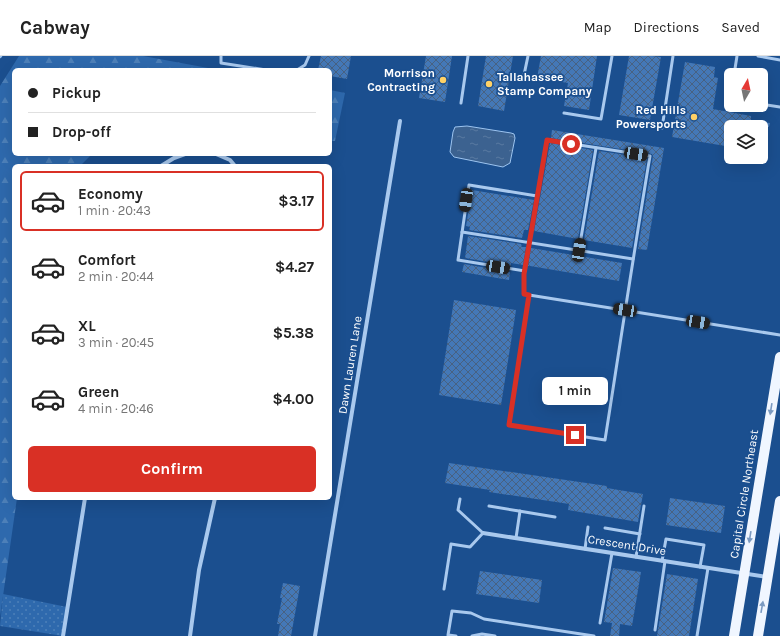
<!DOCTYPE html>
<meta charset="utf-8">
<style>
body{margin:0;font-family:Karla,sans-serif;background:#f2f2f2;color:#222;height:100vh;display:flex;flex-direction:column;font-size:15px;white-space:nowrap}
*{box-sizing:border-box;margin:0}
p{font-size:13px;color:#767676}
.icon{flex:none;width:22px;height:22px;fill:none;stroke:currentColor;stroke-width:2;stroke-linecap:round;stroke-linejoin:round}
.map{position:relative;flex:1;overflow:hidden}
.panel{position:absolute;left:12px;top:108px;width:320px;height:336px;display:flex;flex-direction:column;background:#fff;border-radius:6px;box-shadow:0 4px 16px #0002}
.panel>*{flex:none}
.hud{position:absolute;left:12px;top:12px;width:320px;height:88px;border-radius:6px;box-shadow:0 4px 16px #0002;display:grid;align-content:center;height:88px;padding:0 16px;background:#fff}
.needle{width:26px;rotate:9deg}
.buttons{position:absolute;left:724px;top:12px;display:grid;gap:8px}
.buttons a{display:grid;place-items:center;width:44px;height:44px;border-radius:6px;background:#fff;box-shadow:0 4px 16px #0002;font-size:20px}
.end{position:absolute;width:18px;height:18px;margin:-9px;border:5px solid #d93025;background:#fff;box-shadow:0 0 0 2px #fff}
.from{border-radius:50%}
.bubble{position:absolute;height:28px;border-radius:6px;background:#fff;box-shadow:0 4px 16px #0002;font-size:13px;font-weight:700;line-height:28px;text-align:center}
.car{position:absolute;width:12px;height:24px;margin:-12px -6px;border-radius:5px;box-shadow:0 0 3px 1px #0007;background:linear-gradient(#222 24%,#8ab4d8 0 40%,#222 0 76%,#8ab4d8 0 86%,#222 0)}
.hud b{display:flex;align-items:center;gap:14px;height:38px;font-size:15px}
.hud b+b{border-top:1px solid #e0e0e0}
.hud i{width:10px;height:10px;background:#222}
ul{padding:7px 0 0;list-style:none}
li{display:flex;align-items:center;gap:12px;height:60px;margin:0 8px 6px;padding:0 8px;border:2px solid transparent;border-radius:6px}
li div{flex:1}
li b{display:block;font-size:15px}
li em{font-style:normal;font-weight:700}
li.on{border-color:#d93025}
li>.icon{width:36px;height:36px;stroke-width:1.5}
.action{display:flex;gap:8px;margin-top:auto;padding:8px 16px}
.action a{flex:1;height:46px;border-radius:6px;background:#d93025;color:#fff;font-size:16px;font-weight:700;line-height:46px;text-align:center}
header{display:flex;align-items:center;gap:24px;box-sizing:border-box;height:56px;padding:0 20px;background:#fff;border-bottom:1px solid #e0e0e0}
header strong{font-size:19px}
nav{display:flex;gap:22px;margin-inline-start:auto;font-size:14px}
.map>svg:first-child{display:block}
.grass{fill:url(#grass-dots)}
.forest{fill:url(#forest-firs)}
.water{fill:url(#water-ripples);stroke:#9cc4f0}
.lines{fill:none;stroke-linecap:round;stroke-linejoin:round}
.stream{stroke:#9cc4f0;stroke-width:2.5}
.building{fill:url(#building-cross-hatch)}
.lane{stroke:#a9c9ee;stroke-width:3}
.street{stroke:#a9c9ee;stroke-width:4}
.primary{stroke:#f0f6ff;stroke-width:10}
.oneway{fill:#7b9ac1}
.route{stroke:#d93025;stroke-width:5}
.poi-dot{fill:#ffd166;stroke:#1b4f8f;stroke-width:1.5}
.labels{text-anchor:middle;stroke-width:3.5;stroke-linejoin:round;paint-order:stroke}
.poi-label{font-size:12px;font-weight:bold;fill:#fff;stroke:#1b4f8f;text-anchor:end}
.street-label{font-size:12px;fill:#fff;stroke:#1b4f8f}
</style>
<header>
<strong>Cabway</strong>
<nav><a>Map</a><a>Directions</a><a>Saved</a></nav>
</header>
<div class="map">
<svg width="780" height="580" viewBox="0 0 780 580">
<defs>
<pattern id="grass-dots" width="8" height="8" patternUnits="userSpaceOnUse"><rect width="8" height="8" fill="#2e69ad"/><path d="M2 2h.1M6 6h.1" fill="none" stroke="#4d80b9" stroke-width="1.8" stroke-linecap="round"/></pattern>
<pattern id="forest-firs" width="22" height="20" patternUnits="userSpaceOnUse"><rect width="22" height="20" fill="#2e69ad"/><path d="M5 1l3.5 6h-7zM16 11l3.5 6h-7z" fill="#4d80b9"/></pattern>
<pattern id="water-ripples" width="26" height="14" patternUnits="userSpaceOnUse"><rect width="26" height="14" fill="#3c6290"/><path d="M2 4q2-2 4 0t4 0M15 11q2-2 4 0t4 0" fill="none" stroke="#597aa1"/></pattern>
<pattern id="building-cross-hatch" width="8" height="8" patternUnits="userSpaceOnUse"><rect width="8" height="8" fill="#4478b7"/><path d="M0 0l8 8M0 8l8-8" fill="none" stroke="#486282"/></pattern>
</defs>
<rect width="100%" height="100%" fill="#1b4f8f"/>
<path class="grass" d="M 3,538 L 67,551 L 63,580 L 0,570 Z"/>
<g class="forest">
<path d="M 19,0 L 143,0 L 219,14 L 14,14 L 14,98 L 92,98 L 80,110 L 14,110 L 14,442 L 17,442 L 0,561 L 0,30 Z"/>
<path d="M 330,34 L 345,37 L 335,85 L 330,85 Z"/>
</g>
<path class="water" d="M 467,70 L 511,77 L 514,78 L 515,82 L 510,107 L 503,111 L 454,101 L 450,96 L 453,76 L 455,71 Z"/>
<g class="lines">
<path class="stream" d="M 0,1 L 1,0"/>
</g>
<g class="building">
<path d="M 321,0 L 351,0 L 347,23 L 330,20 L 330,14 L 318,14 Z"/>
<path d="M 426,0 L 452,0 L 445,46 L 419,42 Z"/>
<path d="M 486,0 L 513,0 L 504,55 L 478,50 Z"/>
<path d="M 541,0 L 597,0 L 589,54 L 564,50 L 568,27 L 537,22 Z"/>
<path d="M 629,0 L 652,0 L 661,1 L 650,64 L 619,59 Z"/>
<path d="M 685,6 L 715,11 L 714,21 L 718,22 L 713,53 L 751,60 L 751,64 L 770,67 L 769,71 L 731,71 L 731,91 L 672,81 Z"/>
<path d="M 552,74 L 664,92 L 647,194 L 638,193 L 653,100 L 652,98 L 551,82 Z"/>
<path d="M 550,87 L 593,94 L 578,183 L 534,175 Z"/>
<path d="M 599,95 L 647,102 L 632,192 L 584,184 Z"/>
<path d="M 472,134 L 534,144 L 528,174 L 524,174 L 522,182 L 469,174 L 470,171 L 466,170 Z"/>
<path d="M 468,180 L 521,188 L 522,191 L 526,191 L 523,209 L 511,207 L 511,210 L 465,202 Z"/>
<path d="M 531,192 L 622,207 L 619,225 L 530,210 L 528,210 Z"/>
<path d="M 464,208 L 510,216 L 509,224 L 462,216 Z"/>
<path d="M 454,244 L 516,254 L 501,349 L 439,339 Z"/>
<path d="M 449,407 L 607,430 L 607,432 L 643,438 L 638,466 L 568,454 L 569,448 L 489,436 L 490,434 L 445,427 Z"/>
<path d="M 670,442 L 725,450 L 721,477 L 666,469 Z"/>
<path d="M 613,512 L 641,516 L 632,570 L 620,568 L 619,580 L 610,580 L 612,567 L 604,566 Z"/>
<path d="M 480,515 L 542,524 L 539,547 L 476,538 Z"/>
<path d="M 667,518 L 698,523 L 689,580 L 657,580 Z"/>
<path d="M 283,527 L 300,530 L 291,580 L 278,580 L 280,568 L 277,568 L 282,542 L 280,542 Z"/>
</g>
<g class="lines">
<g class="lane">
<path d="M 221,0 L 221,7 L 266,14"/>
<path d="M 758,0 L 780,4"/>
<path d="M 297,14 L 305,9 L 309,0"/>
<path d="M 524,19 L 528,0"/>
<path d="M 734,19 L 737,0"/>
<path d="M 731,38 L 731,43"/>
<path d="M 461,47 L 468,0"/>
<path d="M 761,48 L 780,51"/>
<path d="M 564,57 L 601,63 L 612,0"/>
<path d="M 662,72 L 673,0"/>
<path d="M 462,176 L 633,203"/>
<path d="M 579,194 L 596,92"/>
<path d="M 525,215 L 458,204 L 469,129 L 537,140"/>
<path d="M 529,239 L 509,369 L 605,384 C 620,289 634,195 650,100 L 547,84 L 524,218 L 524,238 L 529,239 L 780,279"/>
<path d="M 489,450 L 555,461"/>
<path d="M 605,472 L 640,478"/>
<path d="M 516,482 L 520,455"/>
<path d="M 585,493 L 588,471"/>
<path d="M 636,501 L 644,450"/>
<path d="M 662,505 L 666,483 L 704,489 L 700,511"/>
<path d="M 444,533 L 451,488 L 470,491 L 483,477 L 458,454 L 460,443"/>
<path d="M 600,567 L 612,497"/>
<path d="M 655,574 L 665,505"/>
<path d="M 456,580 L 448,579 L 452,555 L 471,557 L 484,563 L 594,580"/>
<path d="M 472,580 L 482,578 L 495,580"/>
<path d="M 697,580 L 708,512"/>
</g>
<g class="street">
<path d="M 216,98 L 230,104 L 235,110"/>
<path d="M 161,110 L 174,102 L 185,98"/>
<path d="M 483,477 L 767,521"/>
<path d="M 63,580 L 85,442"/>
<path d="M 190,580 L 199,514 L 215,442"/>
<path d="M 315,580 L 400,65"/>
</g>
<g class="primary">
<path d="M 734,580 L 780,301"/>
<path d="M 758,580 L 780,445"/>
</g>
</g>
<defs><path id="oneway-solid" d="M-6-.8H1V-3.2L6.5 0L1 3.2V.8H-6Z"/></defs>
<g class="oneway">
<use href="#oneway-solid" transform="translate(771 353) rotate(99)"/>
<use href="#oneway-solid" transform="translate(750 481) rotate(99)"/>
<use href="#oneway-solid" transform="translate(762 551) rotate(-80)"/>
</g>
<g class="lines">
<path class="route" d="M 571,88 L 547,84 L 524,218 L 524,238 L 529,239 L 509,369 L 575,379"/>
</g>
<g class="poi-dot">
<circle cx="443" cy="24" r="4"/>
<circle cx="489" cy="28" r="4"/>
<circle cx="694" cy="61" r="4"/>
</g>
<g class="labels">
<g class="poi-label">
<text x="435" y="21">Morrison<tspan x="435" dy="14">Contracting</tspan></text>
<text x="497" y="25" text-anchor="start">Tallahassee<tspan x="497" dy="14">Stamp Company</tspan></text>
<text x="686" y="58">Red Hills<tspan x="686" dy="14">Powersports</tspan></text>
</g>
<g class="street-label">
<text transform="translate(350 309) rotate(-81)" y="4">Dawn Lauren Lane</text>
<text transform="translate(744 438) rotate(-81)" y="4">Capital Circle Northeast</text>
<text transform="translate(627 489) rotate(9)" y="4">Crescent Drive</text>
</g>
</g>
</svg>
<div class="buttons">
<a><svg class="needle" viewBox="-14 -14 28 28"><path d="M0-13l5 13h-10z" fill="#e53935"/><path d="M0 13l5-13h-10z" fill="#767676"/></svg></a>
<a><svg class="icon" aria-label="layers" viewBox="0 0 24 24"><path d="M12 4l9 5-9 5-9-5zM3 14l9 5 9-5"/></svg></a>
</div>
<i class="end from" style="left:571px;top:88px"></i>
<i class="end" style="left:575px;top:379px"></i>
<div class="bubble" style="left:542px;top:321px;width:66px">1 min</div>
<i class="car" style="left:636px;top:98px;rotate:99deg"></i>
<i class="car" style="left:466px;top:144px;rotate:188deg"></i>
<i class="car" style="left:579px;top:194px;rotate:9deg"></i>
<i class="car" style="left:498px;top:211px;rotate:99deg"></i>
<i class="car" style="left:625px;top:254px;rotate:279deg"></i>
<i class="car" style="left:698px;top:266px;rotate:99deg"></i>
<div class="hud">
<b><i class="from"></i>Pickup</b>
<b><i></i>Drop-off</b>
</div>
<section class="panel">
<ul>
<li class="on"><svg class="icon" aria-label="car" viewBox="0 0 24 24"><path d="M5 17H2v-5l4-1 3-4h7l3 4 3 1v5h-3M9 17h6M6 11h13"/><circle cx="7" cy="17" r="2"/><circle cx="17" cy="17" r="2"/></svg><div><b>Economy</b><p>1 min · 20:43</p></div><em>$3.17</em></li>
<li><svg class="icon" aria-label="car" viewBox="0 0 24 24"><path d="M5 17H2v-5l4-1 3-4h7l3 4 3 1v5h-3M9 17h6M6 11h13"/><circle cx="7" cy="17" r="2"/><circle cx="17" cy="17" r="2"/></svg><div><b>Comfort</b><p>2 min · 20:44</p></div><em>$4.27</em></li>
<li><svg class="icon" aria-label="car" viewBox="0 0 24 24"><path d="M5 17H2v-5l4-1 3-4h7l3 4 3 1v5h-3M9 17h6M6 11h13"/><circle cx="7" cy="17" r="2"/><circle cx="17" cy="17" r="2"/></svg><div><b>XL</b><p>3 min · 20:45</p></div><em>$5.38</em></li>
<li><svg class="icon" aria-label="car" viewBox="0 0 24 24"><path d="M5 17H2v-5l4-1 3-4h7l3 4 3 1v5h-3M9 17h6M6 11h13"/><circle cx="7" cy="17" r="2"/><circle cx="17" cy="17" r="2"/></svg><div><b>Green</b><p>4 min · 20:46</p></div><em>$4.00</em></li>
</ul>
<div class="action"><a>Confirm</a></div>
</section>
</div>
